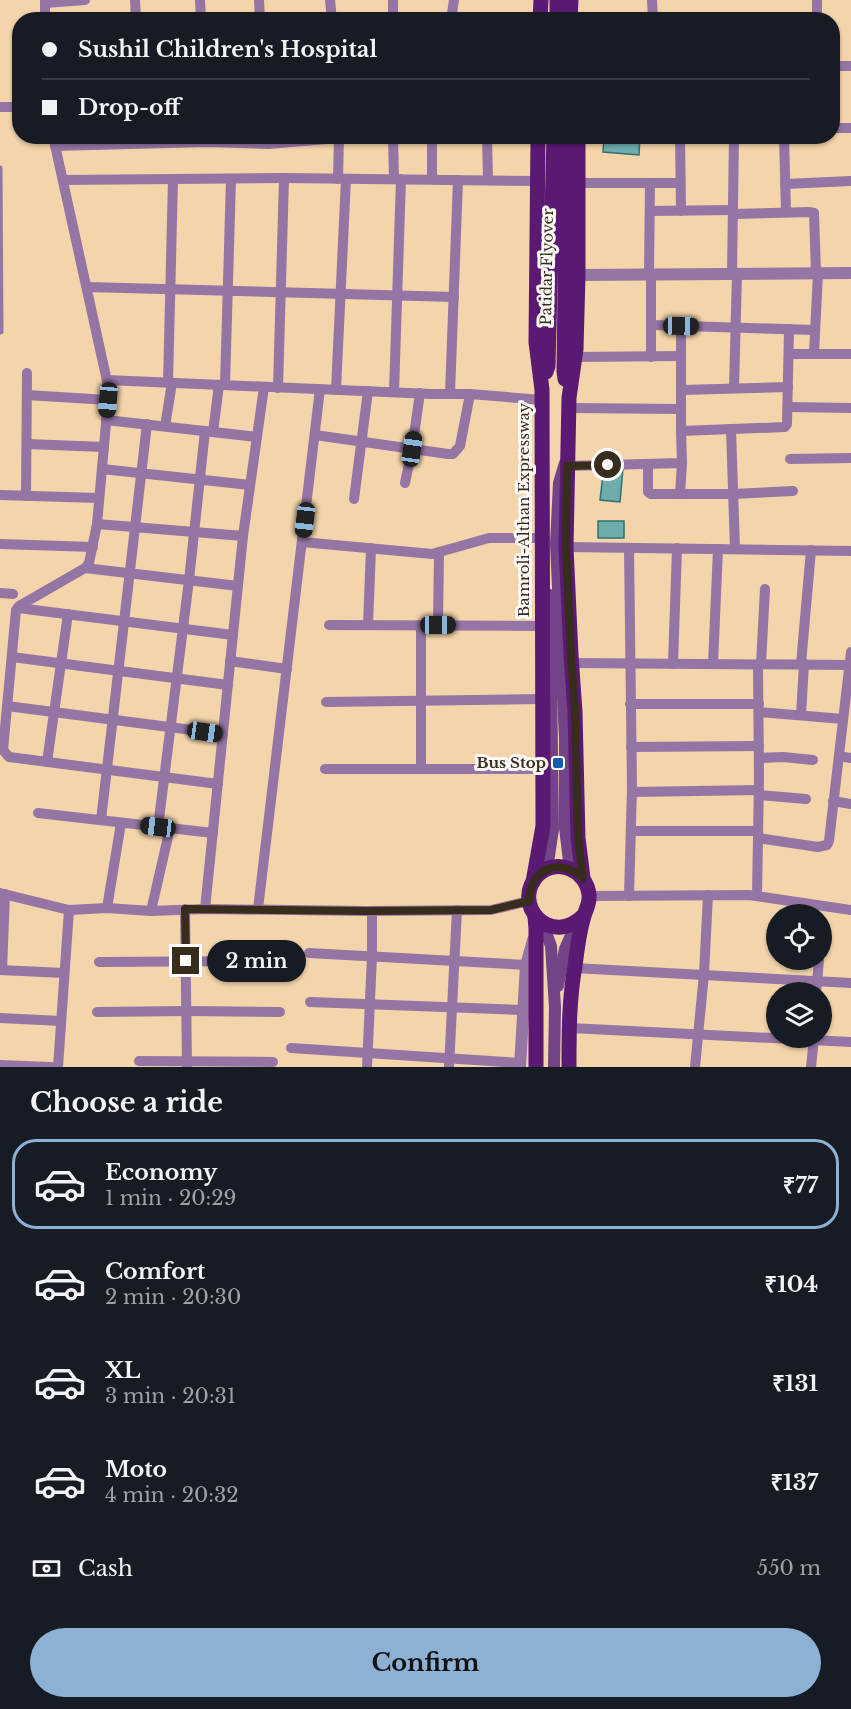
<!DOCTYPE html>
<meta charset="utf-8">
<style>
body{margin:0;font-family:"Libre Baskerville",serif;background:#242831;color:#f1f3f6;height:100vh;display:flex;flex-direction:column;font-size:22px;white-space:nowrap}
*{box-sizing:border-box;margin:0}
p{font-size:20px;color:#9ea1a6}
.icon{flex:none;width:33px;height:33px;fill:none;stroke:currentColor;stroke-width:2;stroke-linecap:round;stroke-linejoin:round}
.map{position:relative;height:1067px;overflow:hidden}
.side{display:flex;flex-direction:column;background:#171b24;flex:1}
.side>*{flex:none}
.top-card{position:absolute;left:12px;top:12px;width:828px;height:132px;border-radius:24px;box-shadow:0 2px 4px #0004;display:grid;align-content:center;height:132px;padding:0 30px;background:#171b24}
.controls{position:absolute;left:766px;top:904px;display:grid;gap:12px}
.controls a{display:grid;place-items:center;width:66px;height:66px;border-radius:50%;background:#171b24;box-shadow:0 2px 4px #0004;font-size:30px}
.end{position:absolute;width:27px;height:27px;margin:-14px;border:8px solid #382c1c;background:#fff;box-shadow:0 0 0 3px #fff}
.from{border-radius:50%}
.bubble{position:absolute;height:42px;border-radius:21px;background:#171b24;box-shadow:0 2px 4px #0004;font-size:20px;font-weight:700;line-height:42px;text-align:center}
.car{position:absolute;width:18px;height:36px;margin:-18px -9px;border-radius:8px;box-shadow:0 0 4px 2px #0007;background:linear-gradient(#222 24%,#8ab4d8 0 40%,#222 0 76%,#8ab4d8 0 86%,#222 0)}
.top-card b{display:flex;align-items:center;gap:21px;height:57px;font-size:22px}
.top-card b+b{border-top:2px solid #363941}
.top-card i{width:15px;height:15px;background:#f1f3f6}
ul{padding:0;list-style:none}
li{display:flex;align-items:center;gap:18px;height:90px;margin:0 12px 9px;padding:0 18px;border:3px solid transparent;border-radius:24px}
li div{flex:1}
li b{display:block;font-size:22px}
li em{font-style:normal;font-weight:700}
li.active{border-color:#8db0d5}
li>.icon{width:54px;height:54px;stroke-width:1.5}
h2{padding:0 30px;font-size:27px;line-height:72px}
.pay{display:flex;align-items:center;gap:15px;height:66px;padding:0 30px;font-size:22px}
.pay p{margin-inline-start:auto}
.button{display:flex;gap:12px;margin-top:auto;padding:12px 30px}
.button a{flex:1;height:69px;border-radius:36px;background:#8db0d5;color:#111;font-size:24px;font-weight:700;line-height:69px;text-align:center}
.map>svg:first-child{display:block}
.building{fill:#6fadac;stroke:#31706f;stroke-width:1.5}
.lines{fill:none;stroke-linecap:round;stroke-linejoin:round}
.service{stroke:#9575a4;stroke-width:5}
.minor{stroke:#9575a4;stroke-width:10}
.tertiary{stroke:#9575a4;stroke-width:12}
.secondary{stroke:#734388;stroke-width:12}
.primary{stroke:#5a1a73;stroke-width:15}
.route{stroke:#382c1c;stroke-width:8}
.poi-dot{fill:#125ead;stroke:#fdfaf6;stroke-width:2}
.labels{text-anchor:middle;stroke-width:6;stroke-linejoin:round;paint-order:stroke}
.street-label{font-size:15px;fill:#382c1c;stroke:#fdfaf6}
.poi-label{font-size:15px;font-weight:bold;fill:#382c1c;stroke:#fdfaf6;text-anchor:end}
</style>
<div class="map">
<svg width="851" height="1067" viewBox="0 0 851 1067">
<rect width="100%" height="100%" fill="#f3d4ab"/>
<g class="building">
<path d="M 604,136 L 640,136 L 639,155 L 603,152 Z"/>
<path d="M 604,466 L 623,468 L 620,502 L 600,500 Z"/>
<rect x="598" y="521" width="26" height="17"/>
</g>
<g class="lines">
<path class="service" d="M 0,168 L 1,332"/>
<g class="minor">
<path d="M 45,0 L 45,20"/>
<path d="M 135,0 L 136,20"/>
<path d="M 200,0 L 201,20"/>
<path d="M 259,0 L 260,20"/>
<path d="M 330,0 L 332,20"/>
<path d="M 393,0 L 393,20"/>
<path d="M 652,0 L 653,20"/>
<path d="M 45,3 L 85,0"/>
<path d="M 451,20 L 454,0"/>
<path d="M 817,20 L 817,0"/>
<path d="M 832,66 L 851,66"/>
<path d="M 0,107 L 20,107"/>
<path d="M 832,128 L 851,128"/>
<path d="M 53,136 L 109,390 L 97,524"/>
<path d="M 393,136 L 394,179"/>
<path d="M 432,136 L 432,179"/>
<path d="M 487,136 L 488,180"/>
<path d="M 680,136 L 681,211"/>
<path d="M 784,136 L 786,212"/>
<path d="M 55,146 L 207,142 L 268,144 L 339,138 L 391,136"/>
<path d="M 338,179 L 339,136"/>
<path d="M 63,180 L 284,178 L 537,181"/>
<path d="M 578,183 L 680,183"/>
<path d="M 785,184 L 851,181"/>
<path d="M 650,211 L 733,210"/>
<path d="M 733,214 L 809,212 L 814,213 L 816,273"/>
<path d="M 649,274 L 650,183"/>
<path d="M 732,274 L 734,136"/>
<path d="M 87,287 L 454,297"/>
<path d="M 652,325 L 815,330"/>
<path d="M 681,326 L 681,431 L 785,427 L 787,424 L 789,329"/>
<path d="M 814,353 L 818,273"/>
<path d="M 789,354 L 851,354"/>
<path d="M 575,357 L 681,356"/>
<path d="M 651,357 L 651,274"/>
<path d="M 107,380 L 431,394 L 470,394 L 542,400"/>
<path d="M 168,383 L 173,179"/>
<path d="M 225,385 L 231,179"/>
<path d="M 278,388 L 284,178"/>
<path d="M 734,388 L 737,274"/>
<path d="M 336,390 L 346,179"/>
<path d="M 681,390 L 788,387"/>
<path d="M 394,392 L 401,179"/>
<path d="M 450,394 L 458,180"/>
<path d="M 27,395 L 108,400"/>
<path d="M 788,407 L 851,408"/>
<path d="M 569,408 L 681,409"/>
<path d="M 106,420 L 257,437"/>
<path d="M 165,426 L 172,383"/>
<path d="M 731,429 L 735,549"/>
<path d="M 213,432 L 219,385"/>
<path d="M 315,435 L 448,454 L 453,454 L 460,446 L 470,394"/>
<path d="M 27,444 L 104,447"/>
<path d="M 790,459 L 851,458"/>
<path d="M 648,464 L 648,492 L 651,494 L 733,494 L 793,491"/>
<path d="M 567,466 L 682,463 L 681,431"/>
<path d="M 102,469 L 250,485"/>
<path d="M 405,483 L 412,449 L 420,393"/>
<path d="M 680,494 L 682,463"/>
<path d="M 0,495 L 99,498"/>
<path d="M 26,496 L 27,373"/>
<path d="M 354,499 L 368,391"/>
<path d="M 243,536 L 264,387"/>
<path d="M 302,542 L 432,554 L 489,538 L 542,538"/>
<path d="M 0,544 L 93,547"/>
<path d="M 566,547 L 851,551"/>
<path d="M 85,568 L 238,586"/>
<path d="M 0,593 L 13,594"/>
<path d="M 18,608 L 233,635"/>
<path d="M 329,625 L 542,626"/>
<path d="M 368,625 L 371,548"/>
<path d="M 421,625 L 421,769"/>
<path d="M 438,625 L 439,552"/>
<path d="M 12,657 L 228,685"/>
<path d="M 230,661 L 287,669"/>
<path d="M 571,663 L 851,665"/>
<path d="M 673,664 L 677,548"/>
<path d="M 713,664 L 718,549"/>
<path d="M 761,664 L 765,589"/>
<path d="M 801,664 L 811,550"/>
<path d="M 326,702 L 542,699"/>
<path d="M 630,704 L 759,704"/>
<path d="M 7,706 L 223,734"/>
<path d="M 759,712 L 843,719"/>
<path d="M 801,715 L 804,664"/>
<path d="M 631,747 L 759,746"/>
<path d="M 839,756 L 851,758"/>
<path d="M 759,758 L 783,757 L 813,760"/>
<path d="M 47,762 L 68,614"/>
<path d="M 325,769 L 543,769"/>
<path d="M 632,792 L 759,790"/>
<path d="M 759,795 L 806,799"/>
<path d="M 833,801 L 851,804"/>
<path d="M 38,813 L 213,833"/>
<path d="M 101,820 L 147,424"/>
<path d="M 158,827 L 189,580 L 205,431"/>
<path d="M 631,831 L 758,831"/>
<path d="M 758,838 L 818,847 L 827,845 L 829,841 L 851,652"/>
<path d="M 0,893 L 69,910 L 107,908 L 151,911 L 205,909 L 366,911 L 491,910 L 529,901"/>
<path d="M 590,896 L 749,895 L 851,910"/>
<path d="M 629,896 L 632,788 L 629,548"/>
<path d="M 757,896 L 759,778 L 758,664"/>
<path d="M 107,908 L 121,823"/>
<path d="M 185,909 L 187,1067"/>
<path d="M 205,909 L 243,536 L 97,524 L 89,563 L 85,568 L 19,606 L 16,610 L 3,750 L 9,757 L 218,784"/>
<path d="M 258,909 L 320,389"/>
<path d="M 151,911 L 170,828"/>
<path d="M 309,953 L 526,965"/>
<path d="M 99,962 L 255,961"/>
<path d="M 574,968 L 851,983"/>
<path d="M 0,970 L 64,973"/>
<path d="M 2,970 L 5,894"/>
<path d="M 816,993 L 819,960"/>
<path d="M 310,1002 L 522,1010"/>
<path d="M 97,1012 L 187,1011 L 280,1012"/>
<path d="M 0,1018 L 61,1021"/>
<path d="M 570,1028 L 851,1042"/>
<path d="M 291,1048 L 520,1063"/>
<path d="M 139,1061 L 273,1062"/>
<path d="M 0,1065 L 51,1067"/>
<path d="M 58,1067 L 69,910"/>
<path d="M 367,1067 L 372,956 L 372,911"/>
<path d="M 449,1067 L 457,910"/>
<path d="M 695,1067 L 704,974 L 708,895"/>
<path d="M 811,1067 L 814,1038"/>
</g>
<g class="tertiary">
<path d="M 578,275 L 851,273"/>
<path d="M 520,1067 L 526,965 L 533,940"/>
</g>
<g class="secondary">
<path d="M 565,463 L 559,483 L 556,544 L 565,739 L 565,828 L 570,869"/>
<path d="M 547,869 L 553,829 L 550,595"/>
<path d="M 542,922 L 551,946 L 555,1007 L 554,1067"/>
<path d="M 558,986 L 565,949 L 577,922"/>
</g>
<g class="primary">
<path d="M 540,20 L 541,0"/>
<path d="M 557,20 L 557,0"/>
<path d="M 570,20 L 571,0"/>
<path d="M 578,136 L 578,275 L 576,349 L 569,398 L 566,547 L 571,655 L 575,712 L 578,838 L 583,878"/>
<path d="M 546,372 L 548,366 L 554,136"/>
<path d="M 565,379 L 564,371 L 567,136"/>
<path d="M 533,882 L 543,826 L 542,390 L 536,342 L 538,136"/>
<path d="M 535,916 L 536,929 L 536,1067"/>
<path d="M 569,1067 C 569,1033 569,999 575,966 C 577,950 579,932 584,916 C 586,909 590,903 589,895 C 587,870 556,857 538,875 C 510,904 551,949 584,915"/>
</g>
</g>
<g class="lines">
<path class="route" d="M 186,961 L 185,909 L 366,911 L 491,910 L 529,901 C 530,869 558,856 583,878 L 578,838 L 575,712 L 571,655 L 566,547 L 567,466 L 608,465"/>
</g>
<rect class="poi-dot" x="552" y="757" width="12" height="12" rx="3"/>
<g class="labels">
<g class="street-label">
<text transform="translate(547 267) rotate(-89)" y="5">Patidar Flyover</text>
<text transform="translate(524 510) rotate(-90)" y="5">Bamroli-Althan Expressway</text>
</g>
<g class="poi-label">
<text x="546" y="768">Bus Stop</text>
</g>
</g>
</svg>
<div class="controls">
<a><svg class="icon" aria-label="locate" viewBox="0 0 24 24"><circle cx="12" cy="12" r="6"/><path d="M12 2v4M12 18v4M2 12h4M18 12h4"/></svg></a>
<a><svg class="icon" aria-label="layers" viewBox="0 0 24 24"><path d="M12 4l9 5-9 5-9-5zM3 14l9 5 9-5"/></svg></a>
</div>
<i class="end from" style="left:608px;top:465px"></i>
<i class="end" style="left:186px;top:961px"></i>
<div class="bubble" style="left:207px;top:940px;width:99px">2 min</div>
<i class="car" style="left:681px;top:326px;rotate:91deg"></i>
<i class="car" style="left:108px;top:400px;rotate:185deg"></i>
<i class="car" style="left:412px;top:449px;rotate:8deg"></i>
<i class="car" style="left:305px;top:520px;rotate:187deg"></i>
<i class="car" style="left:438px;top:625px;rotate:90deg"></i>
<i class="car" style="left:205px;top:732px;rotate:98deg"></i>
<i class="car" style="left:158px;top:827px;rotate:277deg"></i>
<div class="top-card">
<b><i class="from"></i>Sushil Children's Hospital</b>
<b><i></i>Drop-off</b>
</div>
</div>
<section class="side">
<h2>Choose a ride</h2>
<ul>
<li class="active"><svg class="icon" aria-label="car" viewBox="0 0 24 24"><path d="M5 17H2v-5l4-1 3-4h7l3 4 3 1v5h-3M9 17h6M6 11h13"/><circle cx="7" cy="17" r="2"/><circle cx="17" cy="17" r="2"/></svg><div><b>Economy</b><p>1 min · 20:29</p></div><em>₹77</em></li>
<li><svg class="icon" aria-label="car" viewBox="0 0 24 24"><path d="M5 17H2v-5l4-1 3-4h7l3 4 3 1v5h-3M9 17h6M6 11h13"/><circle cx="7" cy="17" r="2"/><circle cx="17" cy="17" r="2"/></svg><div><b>Comfort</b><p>2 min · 20:30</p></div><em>₹104</em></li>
<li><svg class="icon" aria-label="car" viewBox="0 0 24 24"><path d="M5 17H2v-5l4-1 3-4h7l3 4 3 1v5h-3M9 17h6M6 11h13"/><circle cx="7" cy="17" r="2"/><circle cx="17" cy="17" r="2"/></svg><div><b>XL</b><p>3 min · 20:31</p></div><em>₹131</em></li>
<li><svg class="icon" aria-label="car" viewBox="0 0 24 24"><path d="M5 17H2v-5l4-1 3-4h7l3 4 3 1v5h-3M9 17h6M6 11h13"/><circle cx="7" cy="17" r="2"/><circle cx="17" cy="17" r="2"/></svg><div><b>Moto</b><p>4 min · 20:32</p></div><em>₹137</em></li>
</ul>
<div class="pay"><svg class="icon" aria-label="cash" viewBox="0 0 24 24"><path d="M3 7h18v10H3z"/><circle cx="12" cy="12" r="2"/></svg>Cash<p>550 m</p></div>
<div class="button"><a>Confirm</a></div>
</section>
